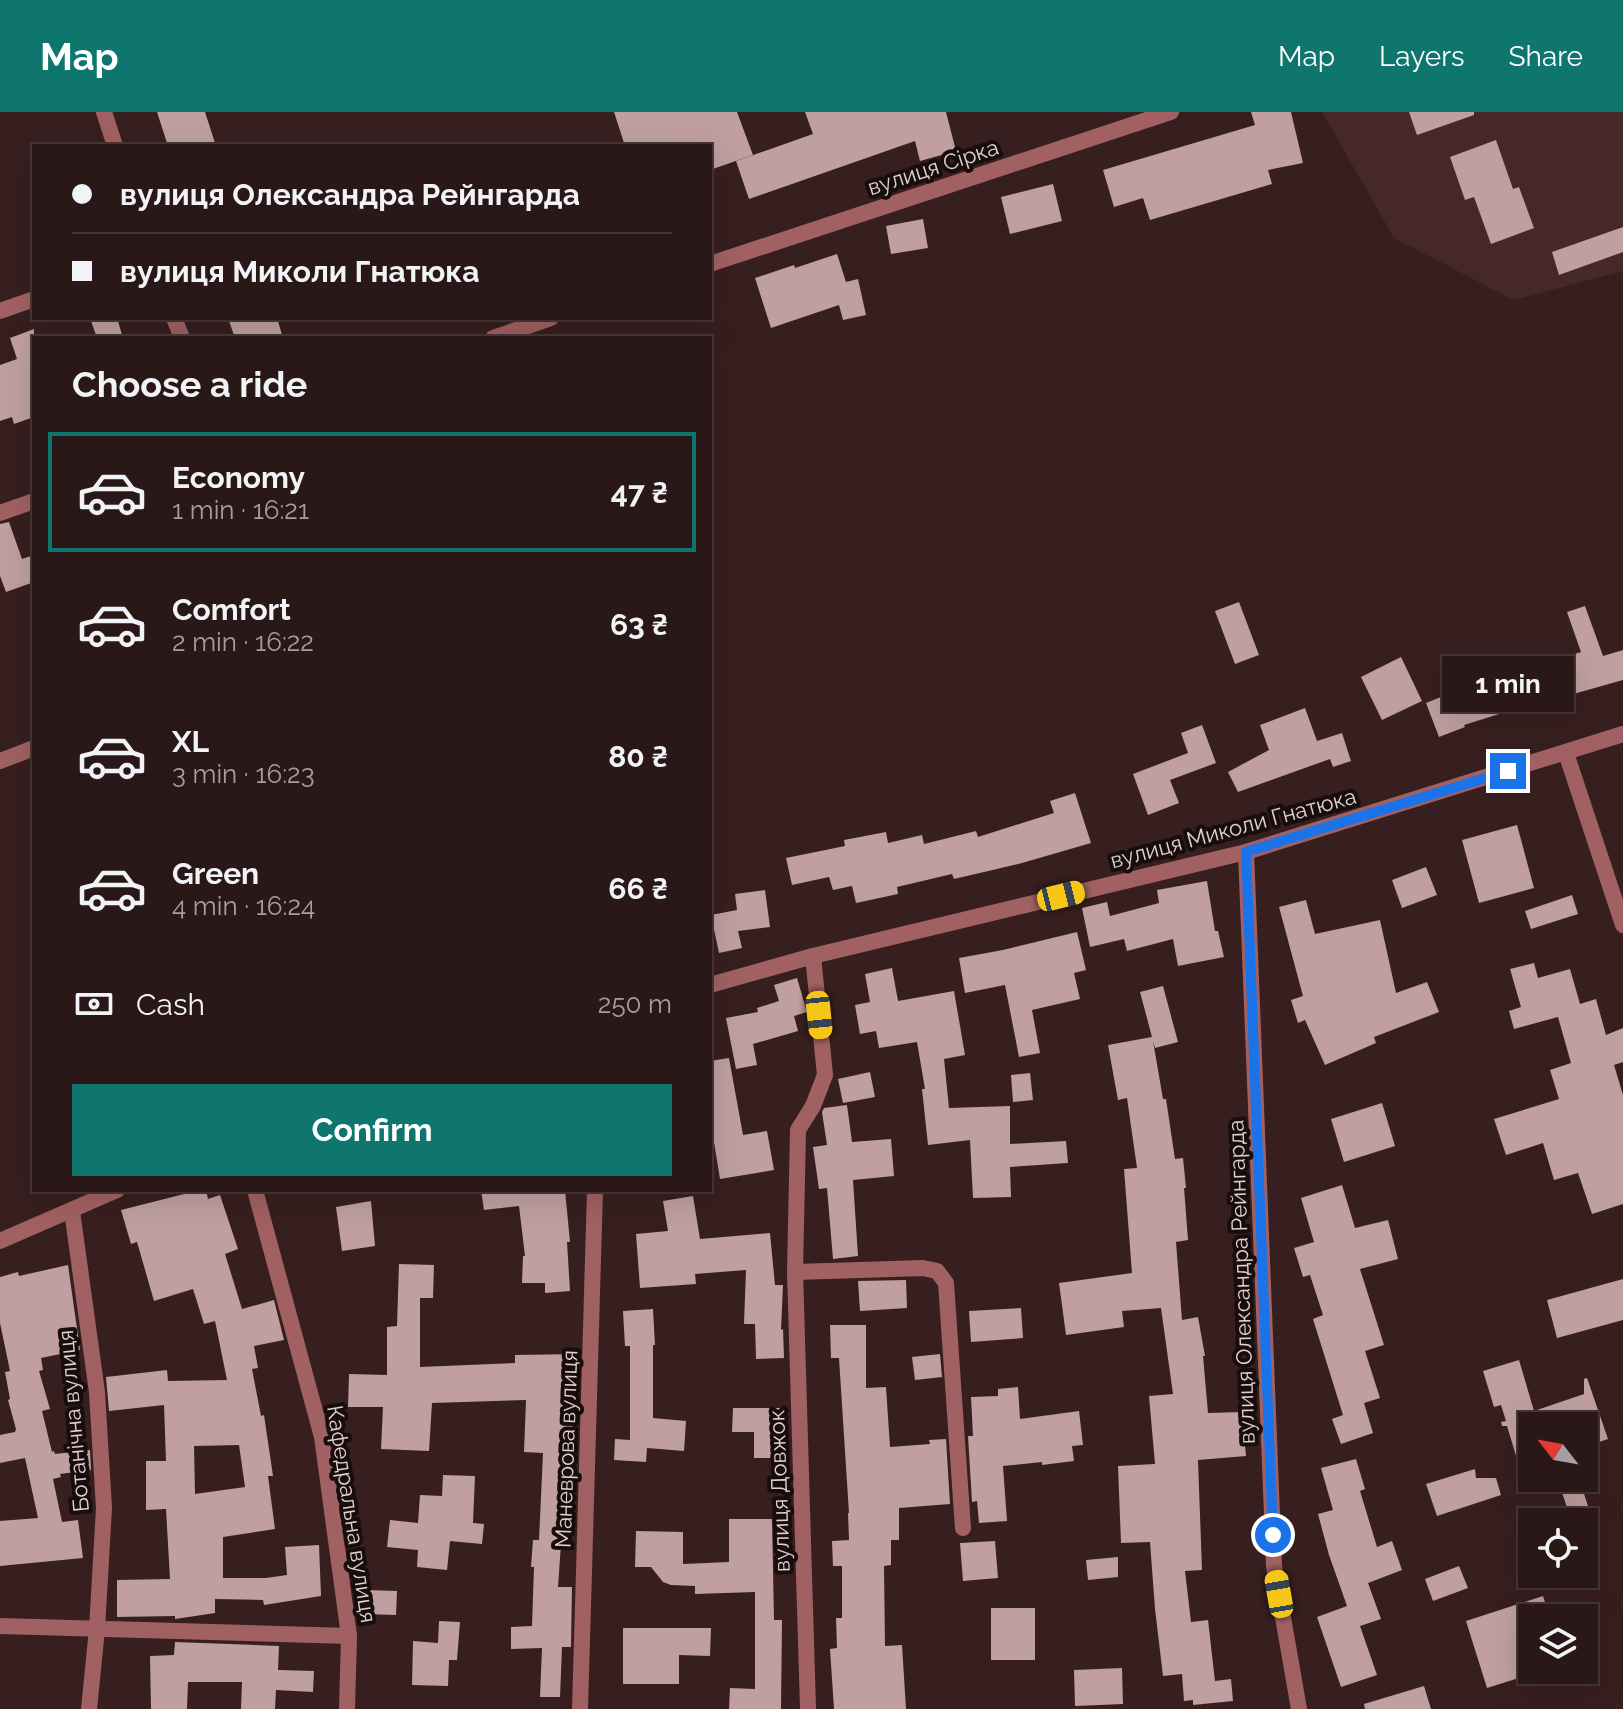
<!DOCTYPE html>
<meta charset="utf-8">
<style>
body{margin:0;font-family:Raleway,sans-serif;background:#322020;color:#f1f3f6;height:100vh;display:flex;flex-direction:column;font-size:30px;white-space:nowrap}
*{box-sizing:border-box;margin:0}
p{font-size:26px;color:#a59fa1}
.icon{flex:none;width:44px;height:44px;fill:none;stroke:currentColor;stroke-width:2;stroke-linecap:round;stroke-linejoin:round}
.map{position:relative;flex:1;overflow:hidden}
.details{position:absolute;left:32px;top:224px;width:680px;height:856px;display:flex;flex-direction:column;background:#2a1717;border-radius:0px;box-shadow:0 8px 32px #0002,0 0 0 2px #463636}
.details>*{flex:none}
.top-card{position:absolute;left:32px;top:32px;width:680px;height:176px;border-radius:0px;box-shadow:0 8px 32px #0002,0 0 0 2px #463636;display:grid;align-content:center;height:176px;padding:0 40px;background:#2a1717}
.needle{width:52px;rotate:301deg}
.fabs{position:absolute;left:1518px;top:1300px;display:grid;gap:16px}
.fabs a{display:grid;place-items:center;width:80px;height:80px;border-radius:0px;background:#2a1717;box-shadow:0 8px 32px #0002,0 0 0 2px #463636;font-size:40px}
.end{position:absolute;width:36px;height:36px;margin:-18px;border:10px solid #1a73e8;background:#fff;box-shadow:0 0 0 4px #fff}
.from{border-radius:50%}
.bubble{position:absolute;height:56px;border-radius:0px;background:#2a1717;box-shadow:0 8px 32px #0002,0 0 0 2px #463636;font-size:26px;font-weight:700;line-height:56px;text-align:center}
.car{position:absolute;width:24px;height:48px;margin:-24px -12px;border-radius:10px;box-shadow:0 0 6px 2px #0007;background:linear-gradient(#f5c518 24%,#345 0 40%,#f5c518 0 76%,#345 0 86%,#f5c518 0)}
.top-card b{display:flex;align-items:center;gap:28px;height:76px;font-size:30px}
.top-card b+b{border-top:2px solid #463636}
.top-card i{width:20px;height:20px;background:#f1f3f6}
ul{padding:0;list-style:none}
li{display:flex;align-items:center;gap:24px;height:120px;margin:0 16px 12px;padding:0 24px;border:4px solid transparent;border-radius:0px}
li div{flex:1}
li b{display:block;font-size:30px}
li em{font-style:normal;font-weight:700}
li.current{border-color:#0f766e}
li>.icon{width:72px;height:72px;stroke-width:1.5}
h2{padding:0 40px;font-size:36px;line-height:96px}
.pay{display:flex;align-items:center;gap:20px;height:88px;padding:0 40px;font-size:30px}
.pay p{margin-inline-start:auto}
.action{display:flex;gap:16px;margin-top:auto;padding:16px 40px}
.action a{flex:1;height:92px;border-radius:0px;background:#0f766e;color:#fff;font-size:32px;font-weight:700;line-height:92px;text-align:center}
header{display:flex;align-items:center;gap:48px;box-sizing:border-box;height:112px;padding:0 40px;background:#0f766e;color:#fff}
header strong{font-size:38px}
nav{display:flex;gap:44px;margin-inline-start:auto;font-size:28px}
.map>svg:first-child{display:block}
.built{fill:#472828}
.building{fill:#bf9f9f;fill-rule:evenodd}
.lines{fill:none;stroke-linecap:round;stroke-linejoin:round}
.minor{stroke:#a16162;stroke-width:16}
.route{stroke:#1a73e8;stroke-width:10}
.labels{text-anchor:middle;stroke-width:8;stroke-linejoin:round;paint-order:stroke}
.street-label{font-size:22px;fill:#e1d0cf;stroke:#180d0d}
</style>
<header>
<strong>Map</strong>
<nav><a>Map</a><a>Layers</a><a>Share</a></nav>
</header>
<div class="map">
<svg width="1623" height="1597" viewBox="0 0 1623 1597">
<rect width="100%" height="100%" fill="#381f1f"/>
<path class="built" d="M 1322,0 L 1623,0 L 1623,159 L 1514,188 L 1394,126 Z"/>
<g class="building">
<path d="M 157,0 L 205,0 L 216,34 L 168,34 Z"/>
<path d="M 614,0 L 737,0 L 753,43 L 710,58 L 710,34 L 625,34 Z"/>
<path d="M 805,0 L 946,0 L 956,39 L 920,49 L 915,29 L 749,87 L 736,49 L 813,22 Z"/>
<path d="M 1251,0 L 1291,0 L 1303,51 L 1268,58 L 1272,72 L 1150,108 L 1143,86 L 1114,95 L 1103,58 L 1255,13 Z"/>
<path d="M 1409,0 L 1474,0 L 1474,3 L 1417,23 Z"/>
<path d="M 1496,28 L 1513,77 L 1519,75 L 1534,116 L 1491,132 L 1474,85 L 1465,88 L 1450,45 Z"/>
<path d="M 1053,72 L 1062,109 L 1010,122 L 1001,85 Z"/>
<path d="M 923,107 L 928,136 L 891,142 L 886,114 Z"/>
<path d="M 1623,115 L 1623,140 L 1559,163 L 1552,140 Z"/>
<path d="M 837,142 L 846,170 L 858,167 L 866,203 L 843,208 L 839,193 L 771,216 L 755,166 L 794,153 L 795,156 Z"/>
<path d="M 90,206 L 117,206 L 123,226 L 97,226 Z"/>
<path d="M 228,206 L 277,206 L 283,226 L 235,226 Z"/>
<path d="M 34,217 L 34,305 L 14,312 L 12,305 L 0,309 L 0,253 L 17,247 L 10,226 Z"/>
<path d="M 9,410 L 22,447 L 34,443 L 34,470 L 6,480 L 0,464 L 0,412 Z"/>
<path d="M 1239,490 L 1259,543 L 1235,552 L 1215,499 Z"/>
<path d="M 1585,494 L 1603,544 L 1623,538 L 1623,568 L 1552,588 L 1542,552 L 1581,540 L 1567,500 Z"/>
<path d="M 1401,545 L 1422,589 L 1382,608 L 1361,565 Z"/>
<path d="M 1501,560 L 1512,598 L 1464,613 L 1465,615 L 1439,625 L 1426,591 L 1473,572 L 1472,569 Z"/>
<path d="M 1305,596 L 1317,629 L 1342,621 L 1351,649 L 1333,655 L 1330,647 L 1238,680 L 1228,660 L 1269,638 L 1260,613 Z"/>
<path d="M 1202,613 L 1216,651 L 1170,668 L 1179,691 L 1148,703 L 1133,662 L 1188,641 L 1181,621 Z"/>
<path d="M 1075,681 L 1091,731 L 1022,751 L 954,767 L 952,762 L 897,775 L 898,782 L 856,791 L 852,774 L 833,778 L 829,765 L 792,773 L 786,746 L 845,734 L 844,728 L 886,720 L 888,731 L 922,723 L 924,732 L 976,719 L 978,725 L 1054,701 L 1050,689 Z"/>
<path d="M 1517,713 L 1534,776 L 1479,791 L 1462,728 Z"/>
<path d="M 1426,755 L 1437,783 L 1402,796 L 1392,768 Z"/>
<path d="M 1207,769 L 1215,819 L 1218,819 L 1224,845 L 1178,854 L 1173,827 L 1127,839 L 1124,827 L 1090,835 L 1082,796 L 1107,790 L 1110,804 L 1159,791 L 1157,778 Z"/>
<path d="M 765,778 L 770,815 L 738,819 L 742,836 L 719,841 L 711,803 L 737,798 L 735,782 Z"/>
<path d="M 1572,783 L 1578,802 L 1531,817 L 1525,799 Z"/>
<path d="M 1306,788 L 1315,822 L 1380,808 L 1396,881 L 1427,870 L 1439,900 L 1374,925 L 1376,931 L 1325,953 L 1305,908 L 1298,911 L 1291,888 L 1303,884 L 1279,795 Z"/>
<path d="M 1077,820 L 1086,858 L 1074,861 L 1080,887 L 1032,898 L 1040,941 L 1019,945 L 1005,873 L 965,881 L 959,846 L 1003,838 Z"/>
<path d="M 1534,851 L 1538,866 L 1570,857 L 1580,892 L 1596,887 L 1606,923 L 1623,916 L 1623,950 L 1614,953 L 1623,983 L 1623,1092 L 1592,1102 L 1578,1061 L 1554,1068 L 1543,1031 L 1506,1043 L 1494,1007 L 1559,987 L 1550,958 L 1571,951 L 1558,905 L 1514,917 L 1509,899 L 1521,895 L 1510,857 Z"/>
<path d="M 892,856 L 898,889 L 954,879 L 965,943 L 944,947 L 949,996 L 1010,994 L 1010,1032 L 1066,1029 L 1068,1051 L 1010,1055 L 1011,1085 L 973,1086 L 970,1028 L 928,1033 L 922,977 L 925,977 L 917,930 L 879,936 L 876,919 L 860,922 L 855,893 L 870,890 L 865,862 Z"/>
<path d="M 797,866 L 807,900 L 794,904 L 798,919 L 753,932 L 757,953 L 736,957 L 726,906 L 758,900 L 757,896 L 779,889 L 774,873 Z"/>
<path d="M 1163,874 L 1178,930 L 1155,936 L 1153,929 L 1163,987 L 1166,987 L 1175,1047 L 1183,1046 L 1186,1076 L 1184,1076 L 1188,1128 L 1176,1130 L 1182,1208 L 1198,1205 L 1205,1244 L 1203,1244 L 1208,1301 L 1242,1300 L 1246,1344 L 1198,1348 L 1202,1458 L 1185,1459 L 1191,1510 L 1208,1508 L 1215,1569 L 1231,1567 L 1233,1589 L 1193,1593 L 1193,1588 L 1184,1589 L 1182,1562 L 1163,1564 L 1155,1497 L 1150,1430 L 1121,1431 L 1118,1354 L 1155,1352 L 1149,1284 L 1173,1282 L 1161,1196 L 1122,1199 L 1124,1215 L 1066,1223 L 1059,1171 L 1132,1161 L 1124,1057 L 1137,1056 L 1127,986 L 1118,988 L 1108,933 L 1152,925 L 1140,880 Z"/>
<path d="M 729,946 L 743,1023 L 767,1019 L 774,1058 L 720,1067 L 713,1024 L 710,1024 L 710,949 Z"/>
<path d="M 870,960 L 875,985 L 843,991 L 838,967 Z"/>
<path d="M 1030,961 L 1033,988 L 1013,990 L 1011,963 Z"/>
<path d="M 1382,991 L 1395,1034 L 1344,1050 L 1331,1007 Z"/>
<path d="M 847,993 L 852,1030 L 891,1027 L 894,1064 L 853,1068 L 858,1144 L 833,1147 L 827,1076 L 819,1077 L 813,1035 L 827,1033 L 822,1000 L 824,996 Z"/>
<path d="M 1342,1073 L 1355,1116 L 1388,1108 L 1398,1147 L 1360,1157 L 1384,1233 L 1365,1239 L 1380,1286 L 1364,1291 L 1373,1321 L 1341,1332 L 1332,1307 L 1343,1303 L 1313,1207 L 1323,1203 L 1310,1163 L 1303,1165 L 1294,1136 L 1314,1130 L 1301,1086 Z"/>
<path d="M 200,1078 L 206,1078 L 208,1087 L 220,1083 L 238,1137 L 225,1142 L 242,1197 L 274,1188 L 284,1228 L 254,1234 L 258,1256 L 252,1257 L 261,1304 L 264,1303 L 273,1364 L 268,1364 L 275,1417 L 223,1425 L 223,1466 L 266,1466 L 287,1463 L 285,1435 L 319,1433 L 321,1484 L 264,1493 L 263,1488 L 215,1487 L 215,1501 L 175,1507 L 175,1504 L 117,1505 L 117,1468 L 170,1467 L 166,1397 L 146,1398 L 146,1349 L 166,1349 L 164,1293 L 109,1299 L 106,1265 L 167,1258 L 168,1269 L 227,1268 L 215,1209 L 204,1212 L 193,1177 L 154,1189 L 137,1130 L 131,1132 L 121,1098 ZM 239,1333 L 245,1375 L 195,1382 L 194,1334 Z"/>
<path d="M 481,1078 L 565,1078 L 570,1130 L 567,1130 L 570,1179 L 545,1181 L 545,1171 L 522,1171 L 523,1144 L 525,1144 L 519,1094 L 484,1098 Z"/>
<path d="M 693,1084 L 700,1127 L 770,1121 L 775,1173 L 783,1173 L 781,1218 L 783,1217 L 784,1246 L 756,1247 L 755,1212 L 744,1212 L 746,1158 L 695,1162 L 696,1172 L 640,1176 L 636,1122 L 668,1119 L 663,1089 Z"/>
<path d="M 371,1089 L 375,1134 L 342,1139 L 336,1095 Z"/>
<path d="M 399,1152 L 434,1153 L 433,1186 L 420,1186 L 420,1255 L 515,1251 L 515,1243 L 579,1242 L 577,1304 L 574,1304 L 571,1368 L 576,1368 L 575,1403 L 563,1403 L 558,1475 L 572,1475 L 571,1535 L 562,1535 L 560,1585 L 540,1585 L 542,1536 L 511,1537 L 511,1515 L 532,1514 L 534,1455 L 531,1455 L 533,1428 L 539,1428 L 543,1341 L 524,1340 L 526,1288 L 432,1291 L 429,1339 L 381,1337 L 383,1295 L 348,1295 L 349,1262 L 387,1263 L 387,1215 L 397,1214 Z"/>
<path d="M 68,1153 L 80,1238 L 41,1246 L 43,1258 L 39,1259 L 50,1297 L 42,1299 L 52,1340 L 54,1339 L 55,1342 L 90,1338 L 91,1358 L 60,1362 L 61,1365 L 53,1367 L 62,1410 L 78,1408 L 83,1446 L 0,1454 L 0,1409 L 38,1406 L 25,1346 L 0,1351 L 0,1323 L 15,1320 L 16,1317 L 8,1288 L 10,1287 L 5,1260 L 10,1259 L 0,1211 L 0,1165 L 18,1160 L 19,1164 Z"/>
<path d="M 1623,1167 L 1623,1208 L 1557,1226 L 1547,1188 Z"/>
<path d="M 906,1168 L 907,1196 L 860,1199 L 858,1169 Z"/>
<path d="M 1021,1196 L 1023,1226 L 971,1230 L 969,1199 Z"/>
<path d="M 653,1197 L 655,1233 L 653,1233 L 653,1306 L 686,1309 L 684,1339 L 647,1336 L 646,1350 L 614,1348 L 615,1327 L 630,1328 L 630,1234 L 625,1234 L 623,1199 Z"/>
<path d="M 830,1213 L 866,1213 L 866,1276 L 886,1275 L 890,1335 L 930,1332 L 929,1328 L 946,1327 L 950,1392 L 899,1396 L 899,1428 L 891,1428 L 891,1453 L 884,1454 L 885,1534 L 902,1533 L 906,1597 L 834,1597 L 830,1537 L 837,1536 L 836,1506 L 842,1506 L 842,1454 L 833,1454 L 832,1429 L 849,1428 L 848,1401 L 849,1401 L 839,1246 L 831,1246 Z"/>
<path d="M 940,1242 L 942,1265 L 915,1268 L 912,1245 Z"/>
<path d="M 1519,1248 L 1534,1299 L 1584,1282 L 1584,1267 L 1587,1266 L 1608,1327 L 1584,1335 L 1584,1314 L 1532,1314 L 1532,1379 L 1527,1380 L 1507,1314 L 1502,1314 L 1501,1310 L 1506,1309 L 1501,1293 L 1494,1295 L 1483,1259 Z"/>
<path d="M 1018,1275 L 1020,1307 L 1079,1299 L 1083,1333 L 1072,1334 L 1074,1349 L 1042,1353 L 1042,1350 L 1003,1354 L 1007,1409 L 979,1411 L 977,1389 L 972,1390 L 968,1324 L 973,1324 L 971,1285 L 998,1284 L 998,1277 Z"/>
<path d="M 733,1296 L 782,1296 L 781,1346 L 754,1346 L 754,1320 L 732,1320 Z"/>
<path d="M 1356,1347 L 1365,1377 L 1360,1379 L 1377,1435 L 1392,1429 L 1402,1458 L 1368,1471 L 1381,1507 L 1360,1514 L 1377,1563 L 1341,1575 L 1317,1505 L 1347,1494 L 1329,1443 L 1318,1402 L 1333,1398 L 1321,1356 Z"/>
<path d="M 1475,1357 L 1476,1366 L 1496,1366 L 1501,1383 L 1437,1404 L 1426,1372 Z"/>
<path d="M 443,1363 L 475,1364 L 473,1411 L 484,1412 L 482,1432 L 450,1429 L 447,1458 L 417,1455 L 418,1438 L 387,1435 L 390,1408 L 418,1411 L 420,1383 L 442,1384 Z"/>
<path d="M 1557,1366 L 1579,1366 L 1593,1410 L 1572,1410 Z"/>
<path d="M 729,1407 L 772,1407 L 774,1508 L 782,1508 L 781,1597 L 729,1597 L 730,1576 L 755,1577 L 755,1480 L 695,1482 L 695,1474 L 671,1473 L 663,1470 L 651,1455 L 635,1455 L 636,1419 L 683,1420 L 683,1452 L 729,1450 Z"/>
<path d="M 995,1429 L 998,1466 L 963,1469 L 960,1431 Z"/>
<path d="M 1118,1445 L 1118,1465 L 1088,1468 L 1086,1448 Z"/>
<path d="M 1459,1454 L 1468,1476 L 1433,1489 L 1425,1467 Z"/>
<path d="M 365,1478 L 397,1479 L 396,1503 L 364,1502 Z"/>
<path d="M 1543,1484 L 1550,1506 L 1532,1506 L 1532,1562 L 1487,1576 L 1466,1509 Z"/>
<rect x="991" y="1496" width="44" height="52"/>
<path d="M 439,1509 L 460,1510 L 457,1548 L 449,1548 L 448,1574 L 412,1573 L 413,1529 L 438,1531 Z"/>
<path d="M 623,1516 L 711,1516 L 710,1544 L 679,1543 L 679,1572 L 623,1572 Z"/>
<path d="M 175,1530 L 279,1534 L 278,1558 L 314,1559 L 313,1580 L 276,1578 L 275,1597 L 241,1597 L 242,1570 L 188,1570 L 187,1597 L 151,1597 L 150,1544 L 174,1543 Z"/>
<path d="M 1122,1556 L 1123,1592 L 1075,1594 L 1074,1558 Z"/>
<path d="M 1424,1574 L 1431,1597 L 1365,1597 L 1364,1592 Z"/>
</g>
<g class="lines">
<g class="minor">
<path d="M 104,0 L 115,34"/>
<path d="M 710,152 L 1171,0"/>
<path d="M 0,199 L 34,187"/>
<path d="M 174,206 L 182,226"/>
<path d="M 493,226 L 551,206"/>
<path d="M 0,401 L 34,389"/>
<path d="M 1566,641 L 1623,813"/>
<path d="M 0,649 L 34,636"/>
<path d="M 1246,740 L 1274,1454 L 1299,1597"/>
<path d="M 710,873 L 813,844 L 1246,740 L 1623,622"/>
<path d="M 255,1078 L 322,1325 L 349,1524 L 347,1597"/>
<path d="M 72,1099 L 97,1280 L 104,1396 L 97,1517 L 89,1597"/>
<path d="M 0,1129 L 117,1078"/>
<path d="M 795,1160 L 923,1156 L 937,1159 L 946,1171 L 963,1416"/>
<path d="M 0,1514 L 349,1524"/>
<path d="M 580,1597 L 595,1078"/>
<path d="M 808,1597 L 795,1160 L 798,1018 L 813,994 L 825,963 L 813,844"/>
</g>
</g>
<g class="lines">
<path class="route" d="M 1273,1423 L 1246,740 L 1508,659"/>
</g>
<g class="labels">
<g class="street-label">
<text transform="translate(933 55) rotate(-18)" y="8">вулиця Сірка</text>
<text transform="translate(1233 716) rotate(-15)" y="8">вулиця Миколи Гнатюка</text>
<text transform="translate(1241 1170) rotate(-92)" y="8">вулиця Олександра Рейнгарда</text>
<text transform="translate(73 1309) rotate(-95)" y="8">Ботанічна вулиця</text>
<text transform="translate(566 1337) rotate(-88)" y="8">Маневрова вулиця</text>
<text transform="translate(779 1379) rotate(-92)" y="8">вулиця Довжок</text>
<text transform="translate(352 1402) rotate(81)" y="8">Кафедральна вулиця</text>
</g>
</g>
</svg>
<div class="fabs">
<a><svg class="needle" viewBox="-14 -14 28 28"><path d="M0-13l5 13h-10z" fill="#e53935"/><path d="M0 13l5-13h-10z" fill="#a59fa1"/></svg></a>
<a><svg class="icon" aria-label="locate" viewBox="0 0 24 24"><circle cx="12" cy="12" r="6"/><path d="M12 2v4M12 18v4M2 12h4M18 12h4"/></svg></a>
<a><svg class="icon" aria-label="layers" viewBox="0 0 24 24"><path d="M12 4l9 5-9 5-9-5zM3 14l9 5 9-5"/></svg></a>
</div>
<i class="end from" style="left:1273px;top:1423px"></i>
<i class="end" style="left:1508px;top:659px"></i>
<div class="bubble" style="left:1442px;top:544px;width:132px">1 min</div>
<i class="car" style="left:1061px;top:784px;rotate:76deg"></i>
<i class="car" style="left:819px;top:903px;rotate:174deg"></i>
<i class="car" style="left:1279px;top:1482px;rotate:350deg"></i>
<div class="top-card">
<b><i class="from"></i>вулиця Олександра Рейнгарда</b>
<b><i></i>вулиця Миколи Гнатюка</b>
</div>
<section class="details">
<h2>Choose a ride</h2>
<ul>
<li class="current"><svg class="icon" aria-label="car" viewBox="0 0 24 24"><path d="M5 17H2v-5l4-1 3-4h7l3 4 3 1v5h-3M9 17h6M6 11h13"/><circle cx="7" cy="17" r="2"/><circle cx="17" cy="17" r="2"/></svg><div><b>Economy</b><p>1 min · 16:21</p></div><em>47 ₴</em></li>
<li><svg class="icon" aria-label="car" viewBox="0 0 24 24"><path d="M5 17H2v-5l4-1 3-4h7l3 4 3 1v5h-3M9 17h6M6 11h13"/><circle cx="7" cy="17" r="2"/><circle cx="17" cy="17" r="2"/></svg><div><b>Comfort</b><p>2 min · 16:22</p></div><em>63 ₴</em></li>
<li><svg class="icon" aria-label="car" viewBox="0 0 24 24"><path d="M5 17H2v-5l4-1 3-4h7l3 4 3 1v5h-3M9 17h6M6 11h13"/><circle cx="7" cy="17" r="2"/><circle cx="17" cy="17" r="2"/></svg><div><b>XL</b><p>3 min · 16:23</p></div><em>80 ₴</em></li>
<li><svg class="icon" aria-label="car" viewBox="0 0 24 24"><path d="M5 17H2v-5l4-1 3-4h7l3 4 3 1v5h-3M9 17h6M6 11h13"/><circle cx="7" cy="17" r="2"/><circle cx="17" cy="17" r="2"/></svg><div><b>Green</b><p>4 min · 16:24</p></div><em>66 ₴</em></li>
</ul>
<div class="pay"><svg class="icon" aria-label="cash" viewBox="0 0 24 24"><path d="M3 7h18v10H3z"/><circle cx="12" cy="12" r="2"/></svg>Cash<p>250 m</p></div>
<div class="action"><a>Confirm</a></div>
</section>
</div>
